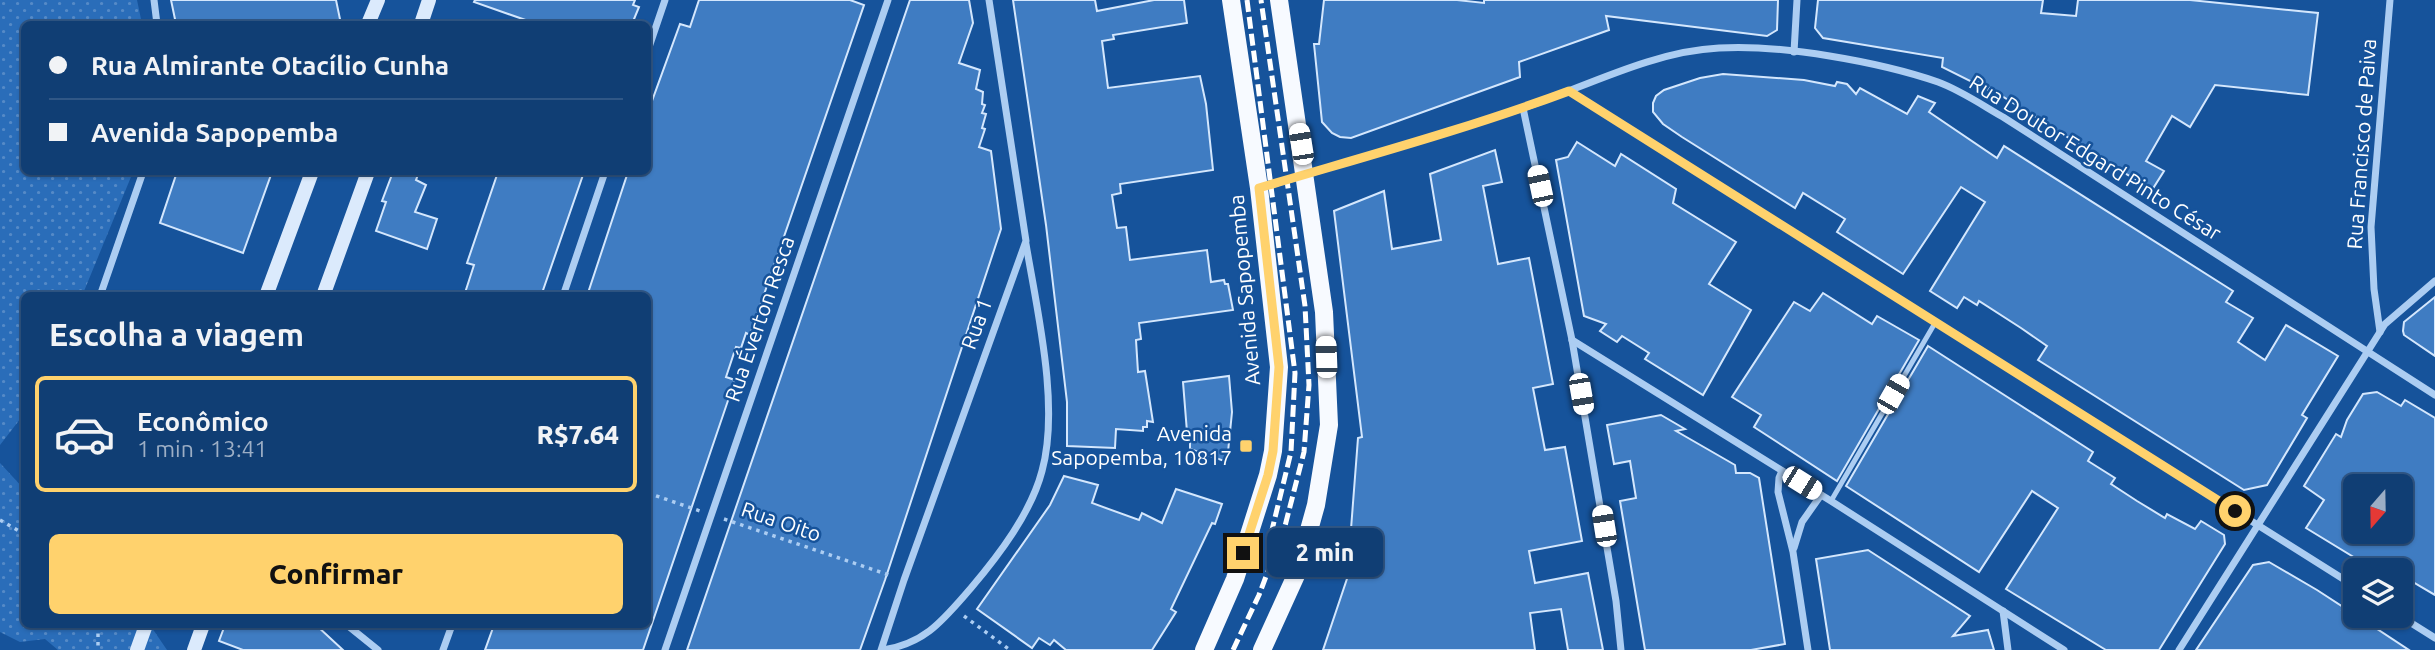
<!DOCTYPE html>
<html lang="pt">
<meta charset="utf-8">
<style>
body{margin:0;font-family:Ubuntu,sans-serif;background:#1e497c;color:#f1f3f6;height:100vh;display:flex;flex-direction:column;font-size:26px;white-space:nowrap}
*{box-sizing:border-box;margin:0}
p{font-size:23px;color:#9caec5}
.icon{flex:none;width:38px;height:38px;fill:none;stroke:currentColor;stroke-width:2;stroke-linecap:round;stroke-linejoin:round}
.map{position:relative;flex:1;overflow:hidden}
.panel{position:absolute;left:21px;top:292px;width:630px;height:336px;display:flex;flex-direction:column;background:#103e74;border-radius:10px;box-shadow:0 2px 5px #0004,0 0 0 2px #305786}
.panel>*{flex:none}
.banner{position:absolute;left:21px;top:21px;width:630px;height:154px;border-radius:10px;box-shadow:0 2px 5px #0004,0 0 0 2px #305786;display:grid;align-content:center;height:154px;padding:0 28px;background:#103e74}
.needle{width:46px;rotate:200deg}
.tools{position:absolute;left:2343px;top:474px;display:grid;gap:14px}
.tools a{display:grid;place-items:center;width:70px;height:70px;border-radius:10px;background:#103e74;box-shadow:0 2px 5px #0004,0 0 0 2px #305786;font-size:35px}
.end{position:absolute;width:32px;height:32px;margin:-16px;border:9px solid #ffd26d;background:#111;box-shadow:0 0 0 4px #111}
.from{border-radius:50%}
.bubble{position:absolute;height:49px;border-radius:10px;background:#103e74;box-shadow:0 2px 5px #0004,0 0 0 2px #305786;font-size:23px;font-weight:800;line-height:49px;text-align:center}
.car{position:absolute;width:21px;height:42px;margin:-21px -10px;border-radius:9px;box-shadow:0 0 5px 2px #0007;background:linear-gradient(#fff 24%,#345 0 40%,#fff 0 76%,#345 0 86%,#fff 0)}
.banner b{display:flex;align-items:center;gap:24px;height:66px;font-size:26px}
.banner b+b{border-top:2px solid #305786}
.banner i{width:18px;height:18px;background:#f1f3f6}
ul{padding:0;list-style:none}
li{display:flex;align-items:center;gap:21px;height:116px;margin:0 14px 10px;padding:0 14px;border:4px solid transparent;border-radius:10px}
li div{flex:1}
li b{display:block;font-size:26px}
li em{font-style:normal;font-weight:800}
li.current{border-color:#ffd26d}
li>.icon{width:63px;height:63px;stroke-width:1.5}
h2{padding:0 28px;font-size:32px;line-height:84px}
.cta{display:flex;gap:14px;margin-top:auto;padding:14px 28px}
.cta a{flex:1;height:80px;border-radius:10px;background:#ffd26d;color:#111;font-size:28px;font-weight:800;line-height:80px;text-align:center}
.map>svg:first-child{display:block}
.park{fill:url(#park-dots)}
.building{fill:#3f7cc2;stroke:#d4e7fd;stroke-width:2;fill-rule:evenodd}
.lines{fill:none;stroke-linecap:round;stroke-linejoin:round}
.path{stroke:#accdf2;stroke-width:3.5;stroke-dasharray:3.5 5;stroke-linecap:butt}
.service{stroke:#accdf2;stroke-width:5}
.minor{stroke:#accdf2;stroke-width:7}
.secondary{stroke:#dbeafc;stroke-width:14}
.primary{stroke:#f7faff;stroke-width:18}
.rail{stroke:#fff;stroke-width:5;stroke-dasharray:12 5;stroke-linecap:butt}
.route{stroke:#ffd26d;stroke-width:9}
.poi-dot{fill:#ffd26d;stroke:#16539b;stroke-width:2.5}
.labels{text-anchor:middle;stroke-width:5;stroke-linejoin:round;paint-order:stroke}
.street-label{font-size:21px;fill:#fff;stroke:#16539b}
.poi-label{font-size:21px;fill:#fff;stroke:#16539b;text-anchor:end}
</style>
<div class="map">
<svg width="2435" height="650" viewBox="0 0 2435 650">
<defs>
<pattern id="park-dots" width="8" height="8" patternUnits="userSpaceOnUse" patternTransform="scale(1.75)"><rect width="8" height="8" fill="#2a6db9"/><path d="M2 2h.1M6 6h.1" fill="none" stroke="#558ac7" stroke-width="1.8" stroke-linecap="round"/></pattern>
</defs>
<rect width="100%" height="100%" fill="#16539b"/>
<g class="park">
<path d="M 0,0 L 137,0 L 142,24 L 24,24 L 24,172 L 133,172 L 82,296 L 24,296 L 24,414 L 0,445 Z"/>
<path d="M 0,463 L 24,489 L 24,625 L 150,625 L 167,650 L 58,650 L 45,639 L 20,642 L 0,632 Z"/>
</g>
<g class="building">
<path d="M 171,0 L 336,0 L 341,24 L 176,24 Z"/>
<path d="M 475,0 L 635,0 L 633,5 L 639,7 L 632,24 L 537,24 L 474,2 Z"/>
<path d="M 699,0 L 850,0 L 864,5 L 750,335 L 746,333 L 741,348 L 736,347 L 726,377 L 735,380 L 643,650 L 485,650 L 494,625 L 648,625 L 648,296 L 587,296 L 628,172 L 648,172 L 648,112 L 680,24 L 690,27 Z"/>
<path d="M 910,0 L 969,0 L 973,23 L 959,63 L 980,70 L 976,89 L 983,92 L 982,104 L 985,105 L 982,113 L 986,114 L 982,128 L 985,129 L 979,147 L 991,151 L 1001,229 L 885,580 L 860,650 L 687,650 Z"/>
<path d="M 1013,0 L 1095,0 L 1097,11 L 1154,0 L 1184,0 L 1187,23 L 1113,35 L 1114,39 L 1102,41 L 1108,88 L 1200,76 L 1206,104 L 1213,170 L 1120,184 L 1121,193 L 1112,195 L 1117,228 L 1126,227 L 1130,260 L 1207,250 L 1211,282 L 1224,280 L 1225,284 L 1228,284 L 1233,310 L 1139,323 L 1141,339 L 1136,340 L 1138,372 L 1145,371 L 1153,422 L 1147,421 L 1147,427 L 1143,427 L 1143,431 L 1116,429 L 1115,448 L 1067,446 L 1067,402 L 1046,225 Z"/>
<path d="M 1324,0 L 1457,0 L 1484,3 L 1484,0 L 1778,0 L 1777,30 L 1767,36 L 1606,16 L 1609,30 L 1519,62 L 1520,77 L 1351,138 L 1340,137 L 1332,133 L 1322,122 L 1314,44 L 1319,44 Z"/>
<path d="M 1818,0 L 2043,0 L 2041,13 L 2076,16 L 2078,0 L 2190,0 L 2318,13 L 2308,95 L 2215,85 L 2190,127 L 2172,116 L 2146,161 L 2164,171 L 2152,190 L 1989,88 L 1988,90 L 1942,67 L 1943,58 L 1823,38 L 1815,28 Z"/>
<path d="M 1723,74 L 1804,80 L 1835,86 L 1837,82 L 1847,84 L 1856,94 L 1860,88 L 1907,114 L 1918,96 L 1935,103 L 1929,112 L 1997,158 L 2004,146 L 2233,291 L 2226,302 L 2253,318 L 2238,342 L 2265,360 L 2286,325 L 2338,356 L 2302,415 L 2307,418 L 2267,485 L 2244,490 L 2038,360 L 2047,346 L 2021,328 L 1979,301 L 1977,305 L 1964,297 L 1957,308 L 1930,291 L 1985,202 L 1961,187 L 1903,274 L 1837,232 L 1845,219 L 1803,193 L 1795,208 L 1682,137 L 1663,124 L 1653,112 L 1653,103 L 1656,96 L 1664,90 L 1700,78 Z"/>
<path d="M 1577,142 L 1615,166 L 1621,154 L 1676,189 L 1673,203 L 1736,242 L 1709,284 L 1751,310 L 1703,395 L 1645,359 L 1649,353 L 1622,336 L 1617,342 L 1600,331 L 1606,324 L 1584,316 L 1556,160 L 1568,157 Z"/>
<path d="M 1495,150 L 1502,182 L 1483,186 L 1498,264 L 1529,258 L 1553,384 L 1533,388 L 1545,450 L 1565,447 L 1582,541 L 1529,551 L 1535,583 L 1588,573 L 1603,650 L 1568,650 L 1561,609 L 1530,613 L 1535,650 L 1323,650 L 1355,555 L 1349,555 L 1358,438 L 1362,437 L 1334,211 L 1384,191 L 1392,249 L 1441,240 L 1430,174 Z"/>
<path d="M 177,172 L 272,172 L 243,253 L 160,223 Z"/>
<path d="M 393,172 L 419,172 L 416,180 L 426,185 L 415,212 L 437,219 L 427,249 L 376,231 L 386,202 L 382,201 Z"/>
<path d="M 498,172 L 584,172 L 541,296 L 464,296 L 474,265 L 467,263 Z"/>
<path d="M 1823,293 L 1872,324 L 1877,316 L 1919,340 L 1837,481 L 1754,427 L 1761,415 L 1732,397 L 1794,302 L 1810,311 Z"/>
<path d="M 2435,297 L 2435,356 L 2404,335 L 2403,331 L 2404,322 Z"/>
<path d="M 1928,346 L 2093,452 L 2088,461 L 2115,478 L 2111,484 L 2137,501 L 2165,518 L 2167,514 L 2195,529 L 2201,521 L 2224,535 L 2225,544 L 2159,650 L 2106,650 L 2006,589 L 2058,508 L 2032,491 L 1979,572 L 1846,486 Z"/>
<path d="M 1229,376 L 1232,412 L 1227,462 L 1190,449 L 1190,432 L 1187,432 L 1183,382 Z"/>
<path d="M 2377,392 L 2401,406 L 2405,400 L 2435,418 L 2435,595 L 2401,575 L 2401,570 L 2375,570 L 2306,528 L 2324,500 L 2304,486 L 2336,434 L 2341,437 L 2347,420 L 2363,394 ZM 2356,486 L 2401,486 L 2401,532 L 2356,532 Z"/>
<path d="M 1661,415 L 1685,429 L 1676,431 L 1735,465 L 1736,473 L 1750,473 L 1759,478 L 1785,644 L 1751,650 L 1645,650 L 1620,501 L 1636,498 L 1630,461 L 1614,464 L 1607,425 Z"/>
<path d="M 1064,476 L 1098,485 L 1092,503 L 1139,520 L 1142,513 L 1162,523 L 1176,489 L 1222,504 L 1215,524 L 1212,523 L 1171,609 L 1176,612 L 1152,650 L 1066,650 L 1054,640 L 1050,645 L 1039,638 L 1032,648 L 977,609 L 1050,505 Z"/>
<path d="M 1868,550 L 1970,616 L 1953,636 L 1988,630 L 1994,650 L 1830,650 L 1816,559 Z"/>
<path d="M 2269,562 L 2317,590 L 2343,607 L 2342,610 L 2370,627 L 2371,625 L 2409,650 L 2196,650 L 2253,565 Z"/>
<path d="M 225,625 L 316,625 L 343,650 L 243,650 L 219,641 Z"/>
</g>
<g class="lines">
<g class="path">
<path d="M 648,493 L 700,511"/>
<path d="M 724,519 L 892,576"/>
<path d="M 0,520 L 24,534"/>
<path d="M 964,616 L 1010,650"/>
<path d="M 98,625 L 98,650"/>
</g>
<path class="service" d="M 1831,501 L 1935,323"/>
<g class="minor">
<path d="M 154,0 L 157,24"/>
<path d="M 648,50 L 665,0"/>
<path d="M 1794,52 L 1797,0"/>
<path d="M 1569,91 L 2356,587"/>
<path d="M 1523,108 L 1572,340 L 1616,601 L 1621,650"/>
<path d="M 1260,188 C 1348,162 1436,137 1523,108 C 1585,87 1653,51 1719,48 C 1780,44 1880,62 1938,82 C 1960,90 1982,105 2003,117 L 2435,395"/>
<path d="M 100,296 L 143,172"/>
<path d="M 563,296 L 605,172"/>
<path d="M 2380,332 L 2374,289 L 2371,227 L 2390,0"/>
<path d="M 1572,340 L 1831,501 L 2064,650"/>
<path d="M 1782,471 L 1779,478 L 1778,492 L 1793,552 L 1808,650"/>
<path d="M 1794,548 L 1802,522 L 1821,495"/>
<path d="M 2003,611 L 2008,650"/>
<path d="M 2400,616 L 2435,638"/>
<path d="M 347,625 L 378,650"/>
<path d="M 443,650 L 452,625"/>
<path d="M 665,650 L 888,0"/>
<path d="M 881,650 L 904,580 L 1026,241 L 989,0"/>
<path d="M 883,650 C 926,643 943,620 971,588 C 999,555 1031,513 1042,471 C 1060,406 1037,310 1026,244"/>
<path d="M 2179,650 L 2385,324 L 2435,281"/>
</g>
<g class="secondary">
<path d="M 368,24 L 378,0"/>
<path d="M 421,24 L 429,0"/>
<path d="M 266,296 L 312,172"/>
<path d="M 323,296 L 368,172"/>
<path d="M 137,650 L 146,625"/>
<path d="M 194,650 L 203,625"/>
</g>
<g class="primary">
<path d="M 1204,650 L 1235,579 L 1268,475 L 1273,451 L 1279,367 L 1259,188 L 1231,0"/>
<path d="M 1262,650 L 1297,573 L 1316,505 L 1329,425 L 1324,312 L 1279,0"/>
</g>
<g class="rail">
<path d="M 1247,0 L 1295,373 L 1291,452 L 1271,534"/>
<path d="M 1233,650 L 1259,595 L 1285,526 L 1304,452 L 1309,385 L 1305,306 L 1261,0"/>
</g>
</g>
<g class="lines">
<path class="route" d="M 1243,553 L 1268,475 L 1273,451 L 1279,367 L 1259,188 C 1363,157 1467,129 1569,91 L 2235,511"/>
</g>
<rect class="poi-dot" x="1239" y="439" width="14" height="14" rx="3.5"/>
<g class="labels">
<g class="street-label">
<text transform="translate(2362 144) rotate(-86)" y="7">Rua Francisco de Paiva</text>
<text transform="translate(2095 158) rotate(32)" y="7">Rua Doutor Edgard Pinto César</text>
<text transform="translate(1245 290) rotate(-95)" y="7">Avenida Sapopemba</text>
<text transform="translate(760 319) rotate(-71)" y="7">Rua Éverton Resca</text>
<text transform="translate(977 324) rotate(-70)" y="7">Rua 1</text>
<text transform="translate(781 522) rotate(19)" y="7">Rua Oito</text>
</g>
<g class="poi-label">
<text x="1232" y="441">Avenida<tspan x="1232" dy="24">Sapopemba, 10817</tspan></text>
</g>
</g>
</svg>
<div class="tools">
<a><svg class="needle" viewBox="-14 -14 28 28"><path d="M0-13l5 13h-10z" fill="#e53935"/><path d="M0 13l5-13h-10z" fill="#9caec5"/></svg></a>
<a><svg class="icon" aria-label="layers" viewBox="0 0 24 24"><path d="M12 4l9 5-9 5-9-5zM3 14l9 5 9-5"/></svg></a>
</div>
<i class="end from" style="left:2235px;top:511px"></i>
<i class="end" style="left:1243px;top:553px"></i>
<div class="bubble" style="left:1267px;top:528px;width:116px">2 min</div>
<i class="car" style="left:1301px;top:144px;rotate:351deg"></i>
<i class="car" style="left:1540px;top:186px;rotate:348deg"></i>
<i class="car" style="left:1326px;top:357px;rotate:358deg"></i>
<i class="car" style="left:1581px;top:394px;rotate:170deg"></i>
<i class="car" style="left:1893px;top:394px;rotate:30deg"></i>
<i class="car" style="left:1802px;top:483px;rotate:122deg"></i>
<i class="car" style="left:1604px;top:526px;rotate:351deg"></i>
<div class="banner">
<b><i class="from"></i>Rua Almirante Otacílio Cunha</b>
<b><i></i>Avenida Sapopemba</b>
</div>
<section class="panel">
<h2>Escolha a viagem</h2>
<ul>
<li class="current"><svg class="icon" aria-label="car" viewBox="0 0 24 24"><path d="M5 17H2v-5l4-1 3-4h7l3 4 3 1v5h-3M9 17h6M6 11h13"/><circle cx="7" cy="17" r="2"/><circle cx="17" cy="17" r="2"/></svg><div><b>Econômico</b><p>1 min · 13:41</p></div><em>R$7.64</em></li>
</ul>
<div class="cta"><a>Confirmar</a></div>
</section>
</div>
